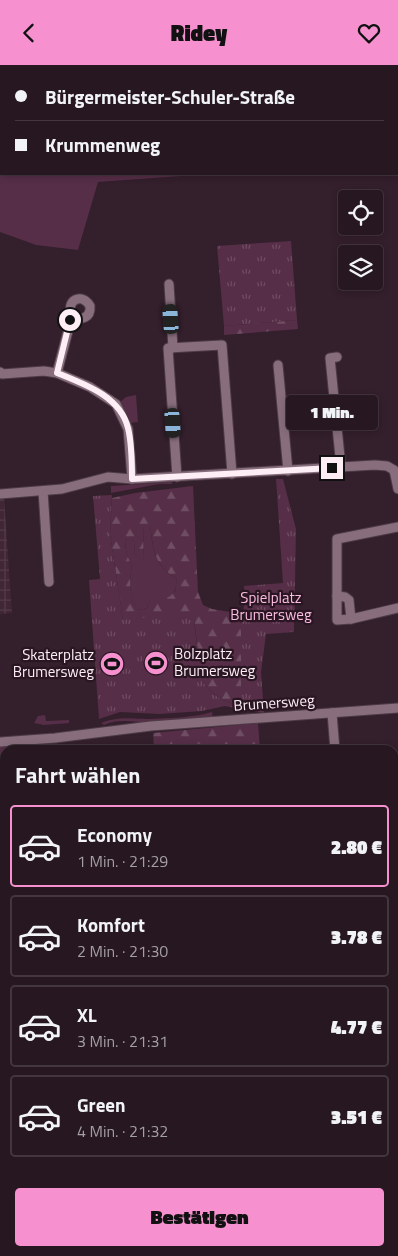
<!DOCTYPE html>
<html lang="de">
<meta charset="utf-8">
<style>
body{margin:0;font-family:"Titillium Web",sans-serif;background:#2f202a;color:#f1f3f6;height:100vh;display:flex;flex-direction:column;font-size:19px;white-space:nowrap}
*{box-sizing:border-box;margin:0}
p{font-size:16px;color:#a49fa5}
.icon{flex:none;width:28px;height:28px;fill:none;stroke:currentColor;stroke-width:2;stroke-linecap:round;stroke-linejoin:round}
.map{position:relative;flex:1;overflow:hidden}
.panel{position:absolute;left:0px;top:680px;width:399px;height:511px;display:flex;flex-direction:column;background:#271721;border-radius:15px 15px 0 0;box-shadow:0 2px 8px #0003,0 0 0 1px #43363f}
.panel>*{flex:none}
.banner{position:absolute;left:0px;top:0px;width:399px;height:110px;box-shadow:0 2px 8px #0003,0 0 0 1px #43363f;display:grid;align-content:center;height:110px;padding:0 15px;background:#271721}
.controls{position:absolute;left:338px;top:125px;display:grid;gap:10px}
.controls a{display:grid;place-items:center;width:45px;height:45px;border-radius:5px;background:#271721;box-shadow:0 2px 8px #0003,0 0 0 1px #43363f;font-size:25px}
.end{position:absolute;width:22px;height:22px;margin:-11px;border:6px solid #fdeef6;background:#111;box-shadow:0 0 0 2px #111}
.from{border-radius:50%}
.bubble{position:absolute;height:35px;border-radius:5px;background:#271721;box-shadow:0 2px 8px #0003,0 0 0 1px #43363f;font-size:16px;font-weight:800;line-height:35px;text-align:center}
.car{position:absolute;width:15px;height:30px;margin:-15px -8px;border-radius:6px;box-shadow:0 0 4px 1px #0007;background:linear-gradient(#222 24%,#8ab4d8 0 40%,#222 0 76%,#8ab4d8 0 86%,#222 0)}
.banner b{display:flex;align-items:center;gap:18px;height:48px;font-size:19px}
.banner b+b{border-top:1px solid #43363f}
.banner i{width:12px;height:12px;background:#f1f3f6}
ul{padding:0;list-style:none}
li{display:flex;align-items:center;gap:15px;height:82px;margin:0 10px 8px;padding:0 5px;border:2px solid #43363f;border-radius:5px}
li div{flex:1}
li b{display:block;font-size:19px}
li em{font-style:normal;font-weight:800}
li.current{border-color:#f690cf}
li>.icon{width:45px;height:45px;stroke-width:1.5}
h2{padding:0 15px;font-size:22px;line-height:60px}
.primary-button{display:flex;gap:10px;margin-top:auto;padding:10px 15px}
.primary-button a{flex:1;height:58px;border-radius:5px;background:#f690cf;color:#111;font-size:20px;font-weight:800;line-height:58px;text-align:center}
header{display:flex;justify-content:space-between;align-items:center;height:65px;padding:0 15px;background:#f690cf;color:#111;font-size:22px;font-weight:800}
.map>svg:first-child{display:block}
.industrial{fill:url(#industrial-grid)}
.green{fill:#562e47}
.forest{fill:url(#forest-firs);fill-rule:evenodd}
.park{fill:url(#park-tufts)}
.lines{fill:none;stroke-linecap:round;stroke-linejoin:round}
.minor-casing{stroke:#4d3b46;stroke-width:11}
.tertiary-casing{stroke:#4d3b46;stroke-width:12}
.minor{stroke:#886e7d;stroke-width:9}
.tertiary{stroke:#886e7d;stroke-width:10}
.route{stroke:#fdeef6;stroke-width:6}
.labels{text-anchor:middle;stroke-width:4.5;stroke-linejoin:round;paint-order:stroke}
.park-label{font-size:15px;fill:#fabce0;stroke:#2a1622}
.poi-label{font-size:15px;fill:#fdeef6;stroke:#2a1622;text-anchor:start}
.street-label{font-size:15px;fill:#fdeef6;stroke:#2a1622}
</style>
<header><svg class="icon" aria-label="back" viewBox="0 0 24 24"><path d="M15 5l-7 7 7 7"/></svg>Ridey<svg class="icon" aria-label="heart" viewBox="0 0 24 24"><path d="M12 20l-8-8c-3-5 5-10 8-4 3-6 11-1 8 4z"/></svg></header>
<div class="map">
<svg width="398" height="1191" viewBox="0 0 398 1191">
<defs>
<pattern id="industrial-grid" width="8" height="8" patternUnits="userSpaceOnUse" patternTransform="scale(1.25)"><rect width="8" height="8" fill="#412636"/><path d="M0 4h8M4 0v8" fill="none" stroke="#543b4a"/></pattern>
<pattern id="forest-firs" width="22" height="20" patternUnits="userSpaceOnUse" patternTransform="scale(1.25)"><rect width="22" height="20" fill="#562e47"/><path d="M5 1l3.5 6h-7zM16 11l3.5 6h-7z" fill="#6f4d62"/></pattern>
<pattern id="park-tufts" width="24" height="20" patternUnits="userSpaceOnUse" patternTransform="scale(1.25)"><rect width="24" height="20" fill="#562e47"/><path d="M3 7l-1-3M5 7V3M7 7l1-3M15 17l-1-3M17 17v-4M19 17l1-3" fill="none" stroke="#6f4d62"/></pattern>
</defs>
<rect width="100%" height="100%" fill="#341f2c"/>
<path class="industrial" d="M 0,433 L 4,433 L 12,548 L 0,549 Z"/>
<g class="green">
<path d="M 0,0 L 357,0 L 1,1 L 1,109 L 208,109 L 98,117 L 78,185 L 36,180 L 0,167 Z"/>
<path d="M 136,330 L 138,357 L 130,358 L 128,352 L 119,338 L 126,332 Z"/>
<path d="M 172,417 L 172,419 L 159,419 L 111,428 L 111,421 Z"/>
<path d="M 143,461 L 150,461 C 154,487 153,499 177,514 C 174,540 169,532 150,527 L 150,536 L 147,543 L 139,545 C 129,539 129,512 132,501 C 128,492 123,483 127,473 L 132,473 L 134,477 L 135,489 L 144,496 Z"/>
<path d="M 212,647 L 213,654 C 192,655 171,658 150,658 C 134,657 120,653 104,660 L 101,658 C 121,651 127,654 147,654 C 168,653 192,653 212,647 Z"/>
<path d="M 45,650 L 46,656 L 69,655 L 69,658 L 44,660 L 34,658 L 38,651 Z"/>
<path d="M 15,680 L 15,685 L 5,685 L 5,764 L 0,764 L 0,681 Z"/>
</g>
<g class="forest">
<path d="M 297,255 L 298,264 L 224,270 L 224,261 Z"/>
<path d="M 193,421 L 198,527 L 203,540 L 212,544 L 236,548 L 239,551 L 237,554 L 241,559 L 242,642 C 228,638 214,632 205,620 C 200,613 196,567 194,555 L 123,555 L 110,469 L 112,433 L 135,428 ZM 150,461 C 154,486 153,499 177,514 L 175,527 L 169,532 L 160,529 L 159,525 L 150,526 L 150,536 L 147,543 L 139,545 C 129,539 129,512 132,501 C 128,492 123,483 127,473 L 132,473 L 134,477 L 135,489 L 144,497 L 143,462 Z"/>
<path d="M 258,658 L 260,685 L 154,685 L 153,668 Z"/>
</g>
<g class="park">
<path d="M 291,176 L 297,255 L 224,261 L 217,181 Z"/>
<path d="M 276,414 L 283,414 L 296,464 L 294,567 L 266,569 L 261,607 L 264,648 L 225,641 L 202,646 L 160,649 L 120,647 L 99,654 L 89,515 L 100,514 L 93,431 L 112,430 L 110,469 L 123,555 L 187,548 L 194,555 C 195,566 201,614 205,620 C 214,632 227,638 241,641 L 241,559 L 238,557 L 237,554 L 243,548 L 245,535 L 244,521 L 283,518 Z"/>
</g>
<g class="lines">
<g class="minor-casing">
<g id="minor">
<path d="M 169,219 L 173,283"/>
<path d="M 337,292 L 330,293 L 341,402"/>
<path d="M 278,300 L 288,406"/>
<path d="M 0,307 L 2,309 L 44,306 L 57,308 L 90,322 L 116,339 L 128,364 L 132,414"/>
<path d="M 57,308 L 72,251 C 65,235 82,227 90,241 C 91,253 81,256 72,251"/>
<path d="M 177,412 L 168,283 L 222,280 L 232,409"/>
<path d="M 43,426 L 49,517"/>
<path d="M 0,429 L 62,424 L 108,412 L 132,414 L 375,400 L 387,401 L 394,405 L 398,424"/>
<path d="M 398,462 L 337,474 L 337,555 L 351,554 L 398,543"/>
<path d="M 337,531 L 345,532 L 349,535 L 351,554"/>
<path d="M 332,648 L 335,685"/>
<path d="M 0,677 L 55,673 L 151,661 L 398,643"/>
<path d="M 0,825 L 5,823"/>
<path d="M 394,828 L 398,828"/>
<path d="M 394,911 L 398,911"/>
<path d="M 0,926 L 5,925"/>
<path d="M 394,1089 L 398,1087"/>
<path d="M 307,1186 L 308,1191"/>
</g>
</g>
<g class="tertiary-casing">
<g id="tertiary">
<path d="M 0,1097 L 5,1100"/>
<path d="M 102,1186 L 105,1191"/>
</g>
</g>
<use href="#minor" class="minor"/>
<use href="#tertiary" class="tertiary"/>
</g>
<g class="lines">
<path class="route" d="M 70,255 L 57,308 C 84,319 120,331 128,363 C 132,379 132,398 132,414 L 332,403"/>
</g>
<defs>
<g id="stadium-disc" transform="scale(1.25)"><circle r="9.5" fill="#f690cf" stroke="#2a1622"/><path d="M0-5a6.5 5 0 1 0 0 10a6.5 5 0 1 0 0-10ZM-3.5-1.8h7v3.6h-7Z" fill="#111"/></g>
</defs>
<g fill-rule="evenodd">
<use href="#stadium-disc" x="156" y="598"/>
<use href="#stadium-disc" x="112" y="599"/>
</g>
<g class="labels">
<g class="park-label">
<text x="271" y="538">Spielplatz<tspan x="271" dy="17">Brumersweg</tspan></text>
</g>
<g class="poi-label">
<text x="174" y="594">Bolzplatz<tspan x="174" dy="17">Brumersweg</tspan></text>
<text x="94" y="595" text-anchor="end">Skaterplatz<tspan x="94" dy="17">Brumersweg</tspan></text>
</g>
<g class="street-label">
<text transform="translate(274 638) rotate(-4)" y="5">Brumersweg</text>
</g>
</g>
</svg>
<div class="controls">
<a><svg class="icon" aria-label="locate" viewBox="0 0 24 24"><circle cx="12" cy="12" r="6"/><path d="M12 2v4M12 18v4M2 12h4M18 12h4"/></svg></a>
<a><svg class="icon" aria-label="layers" viewBox="0 0 24 24"><path d="M12 4l9 5-9 5-9-5zM3 14l9 5 9-5"/></svg></a>
</div>
<i class="end from" style="left:70px;top:255px"></i>
<i class="end" style="left:332px;top:403px"></i>
<div class="bubble" style="left:286px;top:330px;width:92px">1 Min.</div>
<i class="car" style="left:171px;top:254px;rotate:356deg"></i>
<i class="car" style="left:173px;top:358px;rotate:176deg"></i>
<div class="banner">
<b><i class="from"></i>Bürgermeister-Schuler-Straße</b>
<b><i></i>Krummenweg</b>
</div>
<section class="panel">
<h2>Fahrt wählen</h2>
<ul>
<li class="current"><svg class="icon" aria-label="car" viewBox="0 0 24 24"><path d="M5 17H2v-5l4-1 3-4h7l3 4 3 1v5h-3M9 17h6M6 11h13"/><circle cx="7" cy="17" r="2"/><circle cx="17" cy="17" r="2"/></svg><div><b>Economy</b><p>1 Min. · 21:29</p></div><em>2.80 €</em></li>
<li><svg class="icon" aria-label="car" viewBox="0 0 24 24"><path d="M5 17H2v-5l4-1 3-4h7l3 4 3 1v5h-3M9 17h6M6 11h13"/><circle cx="7" cy="17" r="2"/><circle cx="17" cy="17" r="2"/></svg><div><b>Komfort</b><p>2 Min. · 21:30</p></div><em>3.78 €</em></li>
<li><svg class="icon" aria-label="car" viewBox="0 0 24 24"><path d="M5 17H2v-5l4-1 3-4h7l3 4 3 1v5h-3M9 17h6M6 11h13"/><circle cx="7" cy="17" r="2"/><circle cx="17" cy="17" r="2"/></svg><div><b>XL</b><p>3 Min. · 21:31</p></div><em>4.77 €</em></li>
<li><svg class="icon" aria-label="car" viewBox="0 0 24 24"><path d="M5 17H2v-5l4-1 3-4h7l3 4 3 1v5h-3M9 17h6M6 11h13"/><circle cx="7" cy="17" r="2"/><circle cx="17" cy="17" r="2"/></svg><div><b>Green</b><p>4 Min. · 21:32</p></div><em>3.51 €</em></li>
</ul>
<div class="primary-button"><a>Bestätigen</a></div>
</section>
</div>
